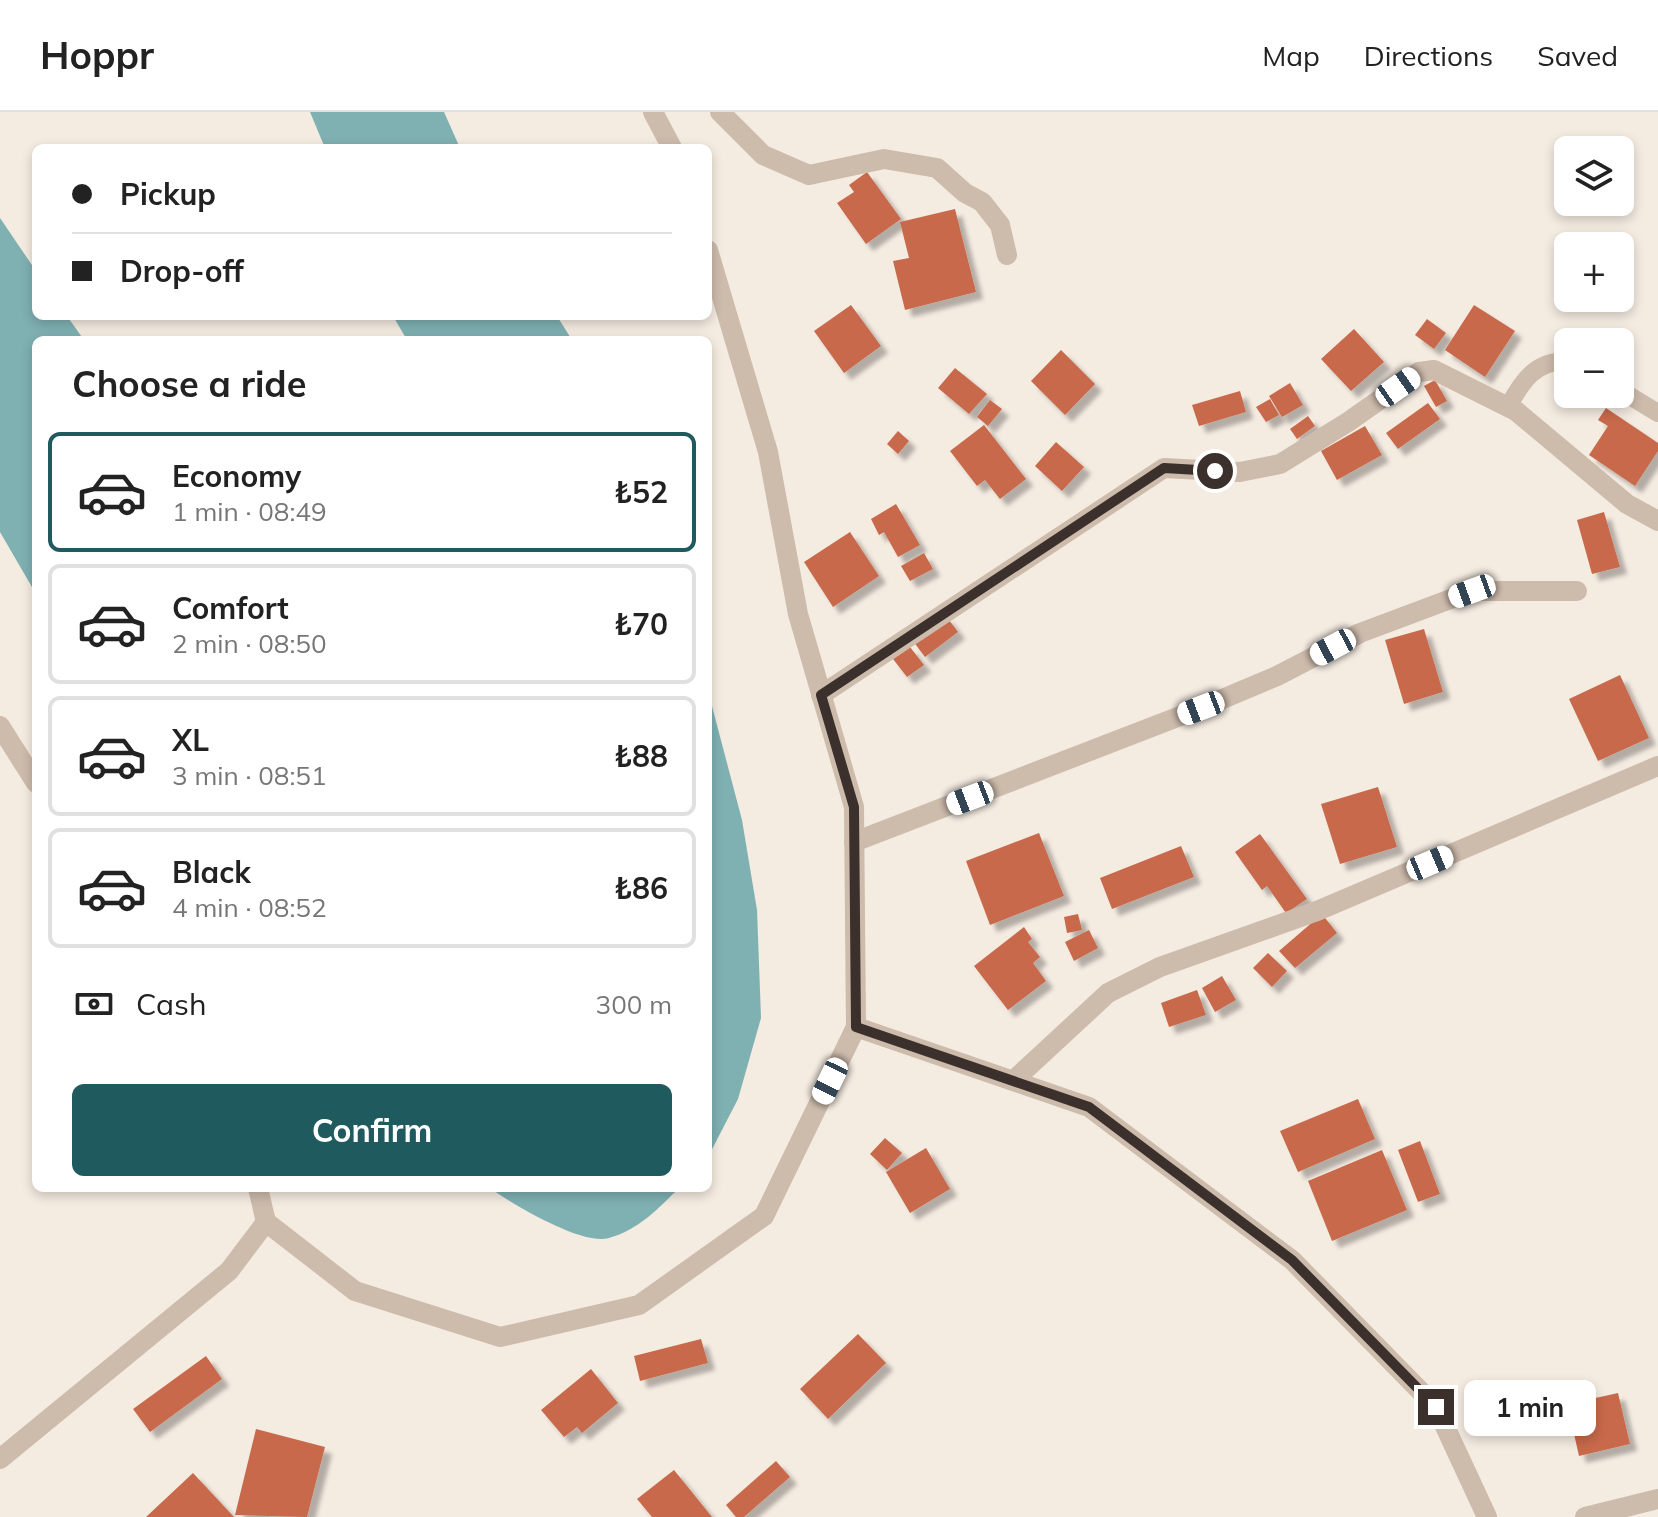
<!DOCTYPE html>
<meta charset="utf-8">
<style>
body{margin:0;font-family:Mulish,sans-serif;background:#f2f2f2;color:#222;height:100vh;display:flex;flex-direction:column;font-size:30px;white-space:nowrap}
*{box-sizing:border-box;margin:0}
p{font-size:26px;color:#767676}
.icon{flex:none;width:44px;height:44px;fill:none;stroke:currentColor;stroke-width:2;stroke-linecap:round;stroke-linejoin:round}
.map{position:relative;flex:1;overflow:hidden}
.sheet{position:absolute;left:32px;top:224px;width:680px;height:856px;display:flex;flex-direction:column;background:#fff;border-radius:12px;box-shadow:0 4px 12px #0003}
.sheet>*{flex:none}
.guide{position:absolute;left:32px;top:32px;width:680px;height:176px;border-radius:12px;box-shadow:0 4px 12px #0003;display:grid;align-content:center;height:176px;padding:0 40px;background:#fff}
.fabs{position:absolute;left:1554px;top:24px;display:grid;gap:16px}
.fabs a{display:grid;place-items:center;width:80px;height:80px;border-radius:12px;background:#fff;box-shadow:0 4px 12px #0003;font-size:40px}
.end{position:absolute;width:36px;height:36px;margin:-18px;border:10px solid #3b302b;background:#fff;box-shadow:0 0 0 4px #fff}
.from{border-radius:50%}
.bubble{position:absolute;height:56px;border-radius:12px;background:#fff;box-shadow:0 4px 12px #0003;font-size:26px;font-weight:700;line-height:56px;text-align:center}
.car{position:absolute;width:24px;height:48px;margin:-24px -12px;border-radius:10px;box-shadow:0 0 6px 2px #0007;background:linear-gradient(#fff 24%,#345 0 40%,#fff 0 76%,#345 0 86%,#fff 0)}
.guide b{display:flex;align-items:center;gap:28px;height:76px;font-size:30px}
.guide b+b{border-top:2px solid #e0e0e0}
.guide i{width:20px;height:20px;background:#222}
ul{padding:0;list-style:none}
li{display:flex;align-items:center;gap:24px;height:120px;margin:0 16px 12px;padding:0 24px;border:4px solid #e0e0e0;border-radius:12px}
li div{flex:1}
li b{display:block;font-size:30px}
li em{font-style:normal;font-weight:700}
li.current{border-color:#1f5a5e}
li>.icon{width:72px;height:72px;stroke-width:1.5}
h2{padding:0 40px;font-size:36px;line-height:96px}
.pay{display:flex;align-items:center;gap:20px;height:88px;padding:0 40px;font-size:30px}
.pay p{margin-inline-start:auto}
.cta{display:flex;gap:16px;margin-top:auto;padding:16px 40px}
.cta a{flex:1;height:92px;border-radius:12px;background:#1f5a5e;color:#fff;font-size:32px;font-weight:700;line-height:92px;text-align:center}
header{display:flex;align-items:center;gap:48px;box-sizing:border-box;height:112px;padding:0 40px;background:#fff;border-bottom:2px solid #e0e0e0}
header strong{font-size:38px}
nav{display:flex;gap:44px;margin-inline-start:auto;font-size:28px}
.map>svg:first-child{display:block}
.water{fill:#7fb0b2}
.building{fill:#c8694b;filter:url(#shadow)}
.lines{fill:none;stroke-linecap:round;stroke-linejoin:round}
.lane{stroke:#cdbbac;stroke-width:18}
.street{stroke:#cdbbac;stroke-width:20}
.route{stroke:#3b302b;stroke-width:10}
</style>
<header>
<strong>Hoppr</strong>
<nav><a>Map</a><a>Directions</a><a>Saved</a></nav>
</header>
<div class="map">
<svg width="1658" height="1405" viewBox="0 0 1658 1405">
<defs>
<filter id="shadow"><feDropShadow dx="7" dy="7" stdDeviation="2" flood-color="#0004"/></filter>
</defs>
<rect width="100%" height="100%" fill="#f4ebe1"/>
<g class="water">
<path d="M 310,0 L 444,0 L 460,36 L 325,36 Z"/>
<path d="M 0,106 L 36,159 L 36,204 L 67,204 L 84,228 L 36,228 L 36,482 L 0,420 Z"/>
<path d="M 393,204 L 557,204 L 572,228 L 407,228 Z"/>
<path d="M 708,579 L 742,708 L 757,798 L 761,906 L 738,987 L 708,1045 Z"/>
<path d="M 490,1076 L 679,1076 C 658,1097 638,1118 609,1126 C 583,1134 512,1092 490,1076 Z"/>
</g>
<g class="building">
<path d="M 867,60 L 901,107 L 866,132 L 837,91 L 854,80 L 849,73 Z"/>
<path d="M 955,97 L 976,180 L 905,198 L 893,149 L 909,146 L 900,110 Z"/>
<path d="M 851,193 L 881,234 L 844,261 L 814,219 Z"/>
<path d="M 1474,193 L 1515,219 L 1485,265 L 1445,238 Z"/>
<path d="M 1427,207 L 1446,221 L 1434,237 L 1415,223 Z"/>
<path d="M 1354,217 L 1384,250 L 1351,279 L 1321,247 Z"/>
<path d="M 1061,238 L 1095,272 L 1065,303 L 1031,269 Z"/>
<path d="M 955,256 L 987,282 L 969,302 L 938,276 Z"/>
<path d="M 1435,268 L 1447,289 L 1436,295 L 1424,274 Z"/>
<path d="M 1290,271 L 1303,293 L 1282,305 L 1269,284 Z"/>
<path d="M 1240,279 L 1246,300 L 1199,314 L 1192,293 Z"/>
<path d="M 1270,287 L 1279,303 L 1266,310 L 1256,295 Z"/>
<path d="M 990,288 L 1002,297 L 988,314 L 977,305 Z"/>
<path d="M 1428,291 L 1440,307 L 1398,337 L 1386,321 Z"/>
<path d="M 1606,296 L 1658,331 L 1658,339 L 1635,374 L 1589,343 L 1608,314 L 1598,308 Z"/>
<path d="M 1308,304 L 1315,314 L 1297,327 L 1290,317 Z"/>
<path d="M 984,313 L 1026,367 L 1000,387 L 985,368 L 977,374 L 950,339 Z"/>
<path d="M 1365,314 L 1382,343 L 1337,368 L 1321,339 Z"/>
<path d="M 898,319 L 909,329 L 898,342 L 887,332 Z"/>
<path d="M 1056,330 L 1084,355 L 1062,379 L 1035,354 Z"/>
<path d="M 896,392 L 920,433 L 898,445 L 884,420 L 879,423 L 871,407 Z"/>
<path d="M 1604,400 L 1620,455 L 1592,462 L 1577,408 Z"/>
<path d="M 850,420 L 879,464 L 833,495 L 804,450 Z"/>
<path d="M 924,441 L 933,457 L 910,469 L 901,454 Z"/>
<path d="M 946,504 L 958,520 L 925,545 L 913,529 Z"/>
<path d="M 1424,517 L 1443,580 L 1404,592 L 1385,528 Z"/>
<path d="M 910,535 L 924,553 L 907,565 L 893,547 Z"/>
<path d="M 1620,563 L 1649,626 L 1598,649 L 1569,587 Z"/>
<path d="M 1378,675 L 1397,735 L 1340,752 L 1321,692 Z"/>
<path d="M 1039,721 L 1064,784 L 990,813 L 966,749 Z"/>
<path d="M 1260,722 L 1307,787 L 1286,801 L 1267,774 L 1262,778 L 1235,740 Z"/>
<path d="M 1181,734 L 1194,765 L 1112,797 L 1100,766 Z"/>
<path d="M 1078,802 L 1082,818 L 1067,821 L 1064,805 Z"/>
<path d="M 1322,802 L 1337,821 L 1295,856 L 1279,839 Z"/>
<path d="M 1024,815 L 1032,827 L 1028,830 L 1040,845 L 1033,851 L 1046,869 L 1008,898 L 974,854 Z"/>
<path d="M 1089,818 L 1098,836 L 1074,849 L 1065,830 Z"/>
<path d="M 1268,841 L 1287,859 L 1272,875 L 1253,856 Z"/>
<path d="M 1222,864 L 1236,888 L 1215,900 L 1202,876 Z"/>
<path d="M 1197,878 L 1206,903 L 1169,915 L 1161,891 Z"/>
<path d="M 1358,987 L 1375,1027 L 1298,1060 L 1280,1019 Z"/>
<path d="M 885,1026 L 902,1041 L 887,1058 L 870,1042 Z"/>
<path d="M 1420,1029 L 1440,1082 L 1418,1090 L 1398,1038 Z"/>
<path d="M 926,1036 L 950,1077 L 910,1101 L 886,1060 Z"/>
<path d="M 1382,1038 L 1407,1098 L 1332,1129 L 1308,1069 Z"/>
<path d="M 858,1222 L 886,1251 L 828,1307 L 800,1277 Z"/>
<path d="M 701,1227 L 708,1251 L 640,1269 L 634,1244 Z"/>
<path d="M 206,1244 L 222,1267 L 150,1320 L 133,1297 Z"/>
<path d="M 591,1257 L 618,1291 L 582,1321 L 577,1315 L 564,1325 L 541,1298 Z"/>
<path d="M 1618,1281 L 1630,1332 L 1579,1344 L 1572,1313 L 1587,1310 L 1582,1289 Z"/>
<path d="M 1570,1290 L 1574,1305 L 1557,1308 L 1555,1294 Z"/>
<path d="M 256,1317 L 325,1335 L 307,1405 L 235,1403 Z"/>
<path d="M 776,1349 L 790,1365 L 744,1405 L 736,1405 L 726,1393 Z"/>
<path d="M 674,1358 L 712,1405 L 652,1405 L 637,1387 Z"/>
<path d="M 193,1361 L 234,1405 L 146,1405 Z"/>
</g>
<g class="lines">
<g class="lane">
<path d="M 1620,278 L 1658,301"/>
<path d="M 1508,295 C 1522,269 1536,248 1568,249"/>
</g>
<g class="street">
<path d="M 653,0 L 672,36"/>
<path d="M 720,0 L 763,43 L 809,63 L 884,47 L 937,56 L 965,81 L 982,90 L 1000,113 L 1007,143"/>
<path d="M 821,583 L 1164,356 L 1240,360 L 1280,352 L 1348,310 L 1419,260 L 1434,258 L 1516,299 L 1627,392 L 1658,409"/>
<path d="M 0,614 L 36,671"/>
<path d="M 854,730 L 1201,596 L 1277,564 L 1360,521 L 1472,479 L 1577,479"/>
<path d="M 856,915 L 1089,995 L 1292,1148 L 1436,1295 L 1487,1405"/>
<path d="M 1013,969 L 1108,881 L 1160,855 L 1317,799 L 1658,654"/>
<path d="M 258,1076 L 266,1110"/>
<path d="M 0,1347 L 229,1159 L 266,1110 L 355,1179 L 500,1225 L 639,1193 L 764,1104 L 856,915 L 854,695 L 798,502 L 768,340 L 708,138"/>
<path d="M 1585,1405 L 1658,1387"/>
</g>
</g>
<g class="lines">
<path class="route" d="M 1215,359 L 1164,356 L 821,583 L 854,695 L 856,915 L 1089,995 L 1292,1148 L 1436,1295"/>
</g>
</svg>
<div class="fabs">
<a><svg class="icon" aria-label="layers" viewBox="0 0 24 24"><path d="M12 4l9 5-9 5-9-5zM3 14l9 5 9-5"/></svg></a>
<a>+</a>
<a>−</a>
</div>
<i class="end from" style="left:1215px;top:359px"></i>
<i class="end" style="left:1436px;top:1295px"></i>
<div class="bubble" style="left:1464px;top:1268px;width:132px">1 min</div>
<i class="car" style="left:1398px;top:275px;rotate:55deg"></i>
<i class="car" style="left:1472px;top:479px;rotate:250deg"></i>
<i class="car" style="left:1333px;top:535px;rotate:242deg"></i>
<i class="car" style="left:1201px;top:596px;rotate:249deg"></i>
<i class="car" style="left:970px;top:686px;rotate:249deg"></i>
<i class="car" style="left:1430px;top:751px;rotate:67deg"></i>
<i class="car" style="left:830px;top:969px;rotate:206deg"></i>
<div class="guide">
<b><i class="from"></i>Pickup</b>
<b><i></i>Drop-off</b>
</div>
<section class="sheet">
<h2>Choose a ride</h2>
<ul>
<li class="current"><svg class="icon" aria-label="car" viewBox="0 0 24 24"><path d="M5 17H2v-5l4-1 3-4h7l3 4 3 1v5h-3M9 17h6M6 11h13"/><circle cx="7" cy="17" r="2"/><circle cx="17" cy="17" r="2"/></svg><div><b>Economy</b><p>1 min · 08:49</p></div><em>₺52</em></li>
<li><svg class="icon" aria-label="car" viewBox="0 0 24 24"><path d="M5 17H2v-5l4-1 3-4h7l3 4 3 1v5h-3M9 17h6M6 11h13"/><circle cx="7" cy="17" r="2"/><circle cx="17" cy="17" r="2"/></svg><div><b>Comfort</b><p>2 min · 08:50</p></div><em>₺70</em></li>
<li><svg class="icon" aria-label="car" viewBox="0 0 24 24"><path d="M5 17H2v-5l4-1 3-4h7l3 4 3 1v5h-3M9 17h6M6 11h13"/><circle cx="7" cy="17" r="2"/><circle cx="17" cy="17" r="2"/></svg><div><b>XL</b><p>3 min · 08:51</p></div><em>₺88</em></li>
<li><svg class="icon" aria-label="car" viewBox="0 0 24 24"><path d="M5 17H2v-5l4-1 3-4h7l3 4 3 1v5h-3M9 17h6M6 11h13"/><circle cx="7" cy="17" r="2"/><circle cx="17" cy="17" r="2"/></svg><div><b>Black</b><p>4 min · 08:52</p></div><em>₺86</em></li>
</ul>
<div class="pay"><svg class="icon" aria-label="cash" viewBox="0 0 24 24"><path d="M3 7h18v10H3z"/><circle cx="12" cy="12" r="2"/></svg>Cash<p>300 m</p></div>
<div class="cta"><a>Confirm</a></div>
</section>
</div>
